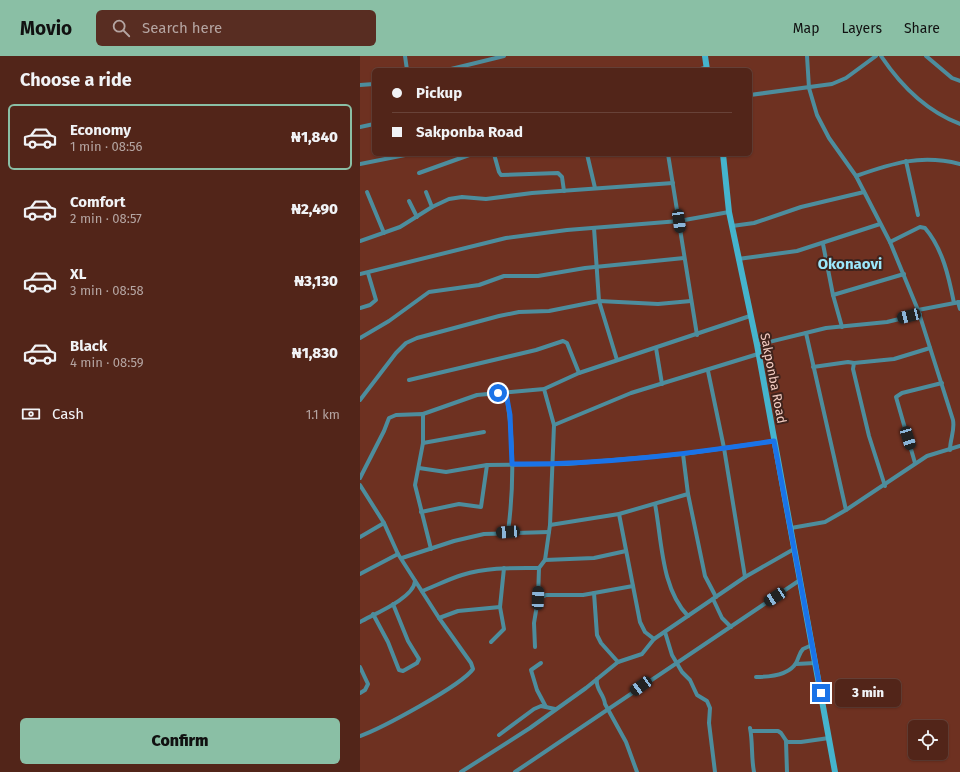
<!DOCTYPE html>
<meta charset="utf-8">
<style>
body{margin:0;font-family:"Fira Sans",sans-serif;background:#582d22;color:#f1f3f6;height:100vh;display:flex;flex-direction:column;font-size:15px;white-space:nowrap}
*{box-sizing:border-box;margin:0}
p{font-size:13px;color:#b5a5a2}
.icon{flex:none;width:22px;height:22px;fill:none;stroke:currentColor;stroke-width:2;stroke-linecap:round;stroke-linejoin:round}
.map{position:relative;flex:1;overflow:hidden}
.panel{display:flex;flex-direction:column;background:#522519;width:360px}
.panel>*{flex:none}
.hud{position:absolute;left:12px;top:12px;width:380px;height:88px;border-radius:6px;box-shadow:0 1px 3px #0004,0 0 0 1px #684238;display:grid;align-content:center;height:88px;padding:0 20px;background:#522519}
.fabs{position:absolute;left:548px;top:664px;display:grid;gap:8px}
.fabs a{display:grid;place-items:center;width:40px;height:40px;border-radius:6px;background:#522519;box-shadow:0 1px 3px #0004,0 0 0 1px #684238;font-size:20px}
.end{position:absolute;width:18px;height:18px;margin:-9px;border:5px solid #1a73e8;background:#fff;box-shadow:0 0 0 2px #fff}
.from{border-radius:50%}
.bubble{position:absolute;height:28px;border-radius:6px;background:#522519;box-shadow:0 1px 3px #0004,0 0 0 1px #684238;font-size:13px;font-weight:800;line-height:28px;text-align:center}
.car{position:absolute;width:12px;height:24px;margin:-12px -6px;border-radius:5px;box-shadow:0 0 3px 1px #0007;background:linear-gradient(#222 24%,#8ab4d8 0 40%,#222 0 76%,#8ab4d8 0 86%,#222 0)}
.hud b{display:flex;align-items:center;gap:14px;height:38px;font-size:15px}
.hud b+b{border-top:1px solid #684238}
.hud i{width:10px;height:10px;background:#f1f3f6}
ul{padding:0;list-style:none}
li{display:flex;align-items:center;gap:12px;height:66px;margin:0 8px 6px;padding:0 12px;border:2px solid transparent;border-radius:6px}
li div{flex:1}
li b{display:block;font-size:15px}
li em{font-style:normal;font-weight:800}
li.on{border-color:#8abfa5}
li>.icon{width:36px;height:36px;stroke-width:1.5}
h2{padding:0 20px;font-size:18px;line-height:48px}
.pay{display:flex;align-items:center;gap:10px;height:44px;padding:0 20px;font-size:15px}
.pay p{margin-inline-start:auto}
.button{display:flex;gap:8px;margin-top:auto;padding:8px 20px}
.button a{flex:1;height:46px;border-radius:6px;background:#8abfa5;color:#111;font-size:16px;font-weight:800;line-height:46px;text-align:center}
header{display:flex;align-items:center;gap:24px;box-sizing:border-box;height:56px;padding:0 20px;background:#8abfa5;color:#111}
header strong{font-size:19px}
nav{display:flex;gap:22px;margin-inline-start:auto;font-size:14px}
.search{width:280px;height:36px;background:#582d22;display:flex;align-items:center;gap:10px;box-sizing:border-box;padding:0 14px;border-radius:6px;color:#b5a5a2;font-size:15px}
main{display:flex;flex:1;min-height:0}
.map>svg:first-child{display:block}
.lines{fill:none;stroke-linecap:round;stroke-linejoin:round}
.minor{stroke:#4d8d9d;stroke-width:4}
.secondary{stroke:#45b4cd;stroke-width:6}
.route{stroke:#1a73e8;stroke-width:5}
.labels{text-anchor:middle;stroke-width:4;stroke-linejoin:round;paint-order:stroke}
.street-label{font-size:13px;fill:#f3ccc2;stroke:#40231c}
.quarter-label{font-size:15px;font-weight:bold;fill:#9be7fb;stroke:#40231c}
</style>
<header>
<strong>Movio</strong>
<div class="search"><svg class="icon" aria-label="search" viewBox="0 0 24 24"><circle cx="10" cy="10" r="6"/><path d="M15 15l6 6"/></svg>Search here</div>
<nav><a>Map</a><a>Layers</a><a>Share</a></nav>
</header>
<main>
<section class="panel">
<h2>Choose a ride</h2>
<ul>
<li class="on"><svg class="icon" aria-label="car" viewBox="0 0 24 24"><path d="M5 17H2v-5l4-1 3-4h7l3 4 3 1v5h-3M9 17h6M6 11h13"/><circle cx="7" cy="17" r="2"/><circle cx="17" cy="17" r="2"/></svg><div><b>Economy</b><p>1 min · 08:56</p></div><em>₦1,840</em></li>
<li><svg class="icon" aria-label="car" viewBox="0 0 24 24"><path d="M5 17H2v-5l4-1 3-4h7l3 4 3 1v5h-3M9 17h6M6 11h13"/><circle cx="7" cy="17" r="2"/><circle cx="17" cy="17" r="2"/></svg><div><b>Comfort</b><p>2 min · 08:57</p></div><em>₦2,490</em></li>
<li><svg class="icon" aria-label="car" viewBox="0 0 24 24"><path d="M5 17H2v-5l4-1 3-4h7l3 4 3 1v5h-3M9 17h6M6 11h13"/><circle cx="7" cy="17" r="2"/><circle cx="17" cy="17" r="2"/></svg><div><b>XL</b><p>3 min · 08:58</p></div><em>₦3,130</em></li>
<li><svg class="icon" aria-label="car" viewBox="0 0 24 24"><path d="M5 17H2v-5l4-1 3-4h7l3 4 3 1v5h-3M9 17h6M6 11h13"/><circle cx="7" cy="17" r="2"/><circle cx="17" cy="17" r="2"/></svg><div><b>Black</b><p>4 min · 08:59</p></div><em>₦1,830</em></li>
</ul>
<div class="pay"><svg class="icon" aria-label="cash" viewBox="0 0 24 24"><path d="M3 7h18v10H3z"/><circle cx="12" cy="12" r="2"/></svg>Cash<p>1.1 km</p></div>
<div class="button"><a>Confirm</a></div>
</section>
<div class="map">
<svg width="600" height="716" viewBox="0 0 600 716">
<rect width="100%" height="100%" fill="#6e3121"/>
<g class="lines">
<g class="minor">
<path d="M 45,0 L 47,14"/>
<path d="M 447,0 L 449,32 L 457,59 L 469,82 L 496,120 L 530,186 L 558,254 L 593,364 C 595,375 590,383 590,394"/>
<path d="M 521,0 C 541,30 566,55 600,68"/>
<path d="M 566,0 L 592,22 L 600,25"/>
<path d="M 87,14 L 144,0"/>
<path d="M 338,14 L 347,11"/>
<path d="M 0,29 L 14,28"/>
<path d="M 390,39 L 472,28 L 486,22 L 516,0"/>
<path d="M 0,71 L 14,68"/>
<path d="M 134,98 L 139,116 L 141,119 L 198,117 L 202,121 L 204,135"/>
<path d="M 227,98 L 235,132"/>
<path d="M 308,98 L 337,279"/>
<path d="M 546,105 L 558,159"/>
<path d="M 0,108 L 50,98"/>
<path d="M 59,117 L 112,98"/>
<path d="M 496,120 C 533,107 561,98 600,108"/>
<path d="M 7,136 L 24,177"/>
<path d="M 66,136 L 72,151"/>
<path d="M 49,145 L 57,161"/>
<path d="M 372,170 L 394,167 L 441,151 L 504,136"/>
<path d="M 234,172 L 239,245 L 257,304"/>
<path d="M 0,185 L 40,171 L 72,151 L 89,143 L 102,141 L 126,143 L 172,137 L 313,127"/>
<path d="M 530,186 L 560,171 L 565,172 C 583,193 589,222 594,247"/>
<path d="M 463,188 L 473,239 L 544,218"/>
<path d="M 378,203 L 437,195 L 520,168"/>
<path d="M 0,218 L 146,182 L 207,174 L 319,165 L 369,156"/>
<path d="M 473,239 L 482,271"/>
<path d="M 598,246 L 600,253"/>
<path d="M 0,252 L 10,249 L 16,244 L 8,217"/>
<path d="M 558,254 L 600,246"/>
<path d="M 446,277 L 486,454"/>
<path d="M 0,282 L 29,265 L 69,236 L 119,229 L 144,220 L 178,220 L 225,212 L 324,202"/>
<path d="M 397,289 L 466,272 L 527,266 L 560,258"/>
<path d="M 296,292 L 302,328"/>
<path d="M 453,311 L 488,306 L 494,307"/>
<path d="M 348,315 L 364,392 L 385,521"/>
<path d="M 49,324 L 176,294 L 203,285 L 207,287 L 219,317"/>
<path d="M 184,333 L 194,369 L 190,469 L 259,458 L 328,438"/>
<path d="M 146,337 C 154,383 154,430 148,476"/>
<path d="M 0,344 L 36,297 L 46,287 L 57,282 L 139,260 L 159,256 L 189,255 L 239,245 L 298,248 L 331,245"/>
<path d="M 63,358 L 117,339 L 184,333 L 219,317 L 390,260"/>
<path d="M 194,369 L 271,337 L 398,298"/>
<path d="M 63,387 L 124,376"/>
<path d="M 323,398 L 328,438 L 345,520 L 356,541"/>
<path d="M 555,407 L 536,341 L 542,337 L 582,327"/>
<path d="M 59,412 L 86,416 L 127,409 L 207,408 L 323,398 L 414,385"/>
<path d="M 0,422 L 24,375 L 29,362 L 36,359 L 63,358 L 63,387 L 55,429 L 71,493"/>
<path d="M 0,429 L 24,467 L 38,498 L 79,562 L 111,607 L 113,613 C 101,630 20,673 0,680"/>
<path d="M 525,430 L 509,380 L 493,313 L 494,307 L 534,303 L 570,292"/>
<path d="M 295,448 C 302,485 301,532 328,560"/>
<path d="M 61,456 L 99,448 L 121,451 L 127,409"/>
<path d="M 259,458 L 280,566 L 285,576 L 294,583"/>
<path d="M 431,472 L 465,466 L 486,454 L 567,400 L 600,390"/>
<path d="M 0,481 L 24,467"/>
<path d="M 42,502 L 94,485 L 124,478 L 189,476"/>
<path d="M 185,504 L 234,502 L 266,495"/>
<path d="M 0,518 L 38,498"/>
<path d="M 62,535 C 75,530 89,523 102,519 C 128,511 153,512 179,512"/>
<path d="M 234,537 L 237,579 L 241,587 L 258,606"/>
<path d="M 178,543 L 186,539 L 223,539 L 273,530"/>
<path d="M 353,543 L 362,562 L 371,571"/>
<path d="M 13,558 L 28,586 L 39,614 L 43,615 L 57,607 L 59,603 L 48,585 L 33,548"/>
<path d="M 79,562 L 98,555 L 140,551"/>
<path d="M 0,566 C 14,558 54,542 55,525"/>
<path d="M 305,576 L 312,599 L 322,616 L 330,624 L 337,639 L 347,645 L 350,652 L 349,667 L 355,716"/>
<path d="M 131,586 L 144,573 L 140,551 L 144,512"/>
<path d="M 175,591 L 174,567 L 178,543 L 179,512 L 185,504 L 190,469"/>
<path d="M 181,607 L 171,614 L 177,634 L 186,651"/>
<path d="M 436,608 L 455,607"/>
<path d="M 0,611 L 8,628 L 5,634 L 0,637"/>
<path d="M 396,621 C 409,621 429,619 436,607 C 439,602 439,597 443,593 L 452,589"/>
<path d="M 237,623 C 235,633 244,638 245,648 L 266,686 L 277,716"/>
<path d="M 390,672 C 393,687 391,701 394,716"/>
<path d="M 391,675 L 418,675 L 421,677 L 427,686 L 441,686 L 469,682"/>
<path d="M 139,679 L 174,653 L 181,650 L 195,653"/>
<path d="M 426,685 L 427,716"/>
<path d="M 101,716 L 170,672 L 226,632 L 258,606 L 282,598 L 294,583 L 385,521 L 434,493"/>
<path d="M 155,716 L 440,524"/>
</g>
<g class="secondary">
<path d="M 345,0 L 347,14"/>
<path d="M 363,98 L 369,156 L 397,289 L 475,716"/>
</g>
</g>
<g class="lines">
<path class="route" d="M 138,337 L 146,337 L 150,359 L 152,408 C 240,409 327,398 414,385 L 461,637"/>
</g>
<g class="labels">
<g class="street-label">
<text transform="translate(414 322) rotate(79)" y="5">Sakponba Road</text>
</g>
<g class="quarter-label">
<text x="490" y="213">Okonaovi</text>
</g>
</g>
</svg>
<div class="fabs">
<a><svg class="icon" aria-label="locate" viewBox="0 0 24 24"><circle cx="12" cy="12" r="6"/><path d="M12 2v4M12 18v4M2 12h4M18 12h4"/></svg></a>
</div>
<i class="end from" style="left:138px;top:337px"></i>
<i class="end" style="left:461px;top:637px"></i>
<div class="bubble" style="left:475px;top:623px;width:66px">3 min</div>
<i class="car" style="left:319px;top:165px;rotate:172deg"></i>
<i class="car" style="left:549px;top:260px;rotate:256deg"></i>
<i class="car" style="left:548px;top:382px;rotate:163deg"></i>
<i class="car" style="left:148px;top:476px;rotate:266deg"></i>
<i class="car" style="left:415px;top:541px;rotate:237deg"></i>
<i class="car" style="left:178px;top:542px;rotate:2deg"></i>
<i class="car" style="left:281px;top:630px;rotate:234deg"></i>
<div class="hud">
<b><i class="from"></i>Pickup</b>
<b><i></i>Sakponba Road</b>
</div>
</div>
</main>
